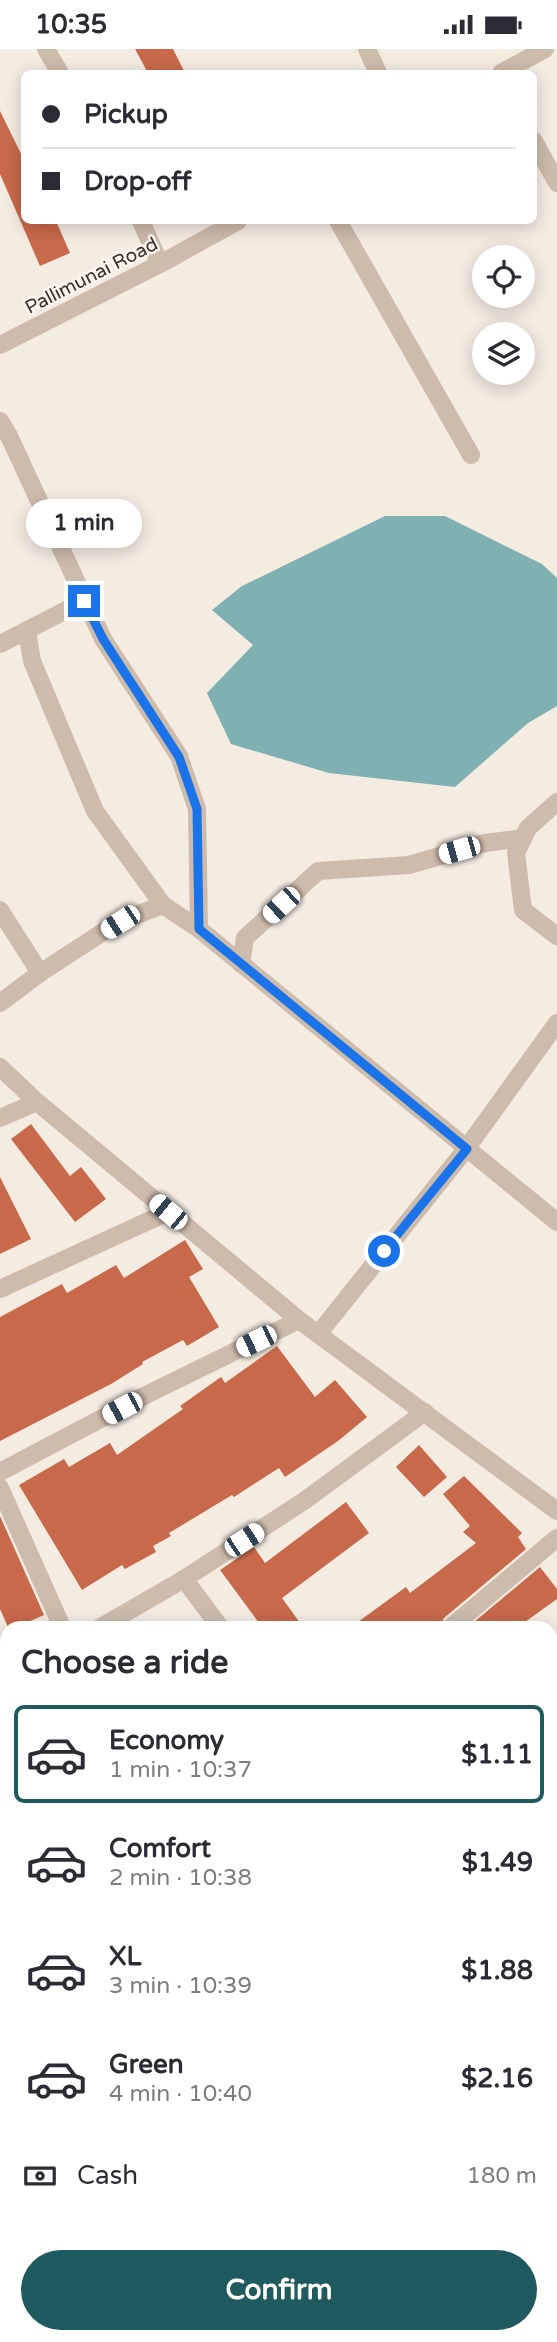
<!DOCTYPE html>
<meta charset="utf-8">
<style>
body{margin:0;font-family:"Varela Round",sans-serif;background:#f7f7f7;color:#2b2b33;height:100vh;display:flex;flex-direction:column;font-size:26px;white-space:nowrap}
*{box-sizing:border-box;margin:0}
p{font-size:23px;color:#7c7c81}
.icon{flex:none;width:38px;height:38px;fill:none;stroke:currentColor;stroke-width:2;stroke-linecap:round;stroke-linejoin:round}
.map{position:relative;flex:1;overflow:hidden}
.side{position:absolute;left:0px;top:1572px;width:558px;height:723px;display:flex;flex-direction:column;background:#fff;border-radius:21px 21px 0 0;box-shadow:0 4px 18px #0003}
.side>*{flex:none}
.hud{position:absolute;left:21px;top:21px;width:516px;height:154px;border-radius:10px;box-shadow:0 4px 18px #0003;display:grid;align-content:center;height:154px;padding:0 21px;background:#fff}
.fabs{position:absolute;left:472px;top:196px;display:grid;gap:14px}
.fabs a{display:grid;place-items:center;width:63px;height:63px;border-radius:50%;background:#fff;box-shadow:0 4px 18px #0003;font-size:35px}
.end{position:absolute;width:32px;height:32px;margin:-16px;border:9px solid #1a73e8;background:#fff;box-shadow:0 0 0 4px #fff}
.from{border-radius:50%}
.bubble{position:absolute;height:49px;border-radius:24px;background:#fff;box-shadow:0 4px 18px #0003;font-size:23px;font-weight:800;line-height:49px;text-align:center}
.car{position:absolute;width:21px;height:42px;margin:-21px -10px;border-radius:9px;box-shadow:0 0 5px 2px #0007;background:linear-gradient(#fff 24%,#345 0 40%,#fff 0 76%,#345 0 86%,#fff 0)}
.hud b{display:flex;align-items:center;gap:24px;height:66px;font-size:26px}
.hud b+b{border-top:2px solid #e1e1e2}
.hud i{width:18px;height:18px;background:#2b2b33}
ul{padding:0;list-style:none}
li{display:flex;align-items:center;gap:21px;height:98px;margin:0 14px 10px;padding:0 7px;border:4px solid transparent;border-radius:10px}
li div{flex:1}
li b{display:block;font-size:26px}
li em{font-style:normal;font-weight:800}
li.active{border-color:#1f5a5e}
li>.icon{width:63px;height:63px;stroke-width:1.5}
h2{padding:0 21px;font-size:32px;line-height:84px}
.pay{display:flex;align-items:center;gap:18px;height:77px;padding:0 21px;font-size:26px}
.pay p{margin-inline-start:auto}
.cta{display:flex;gap:14px;margin-top:auto;padding:14px 21px}
.cta a{flex:1;height:80px;border-radius:42px;background:#1f5a5e;color:#fff;font-size:28px;font-weight:800;line-height:80px;text-align:center}
.status{display:flex;justify-content:space-between;align-items:center;height:49px;padding:0 35px;background:#fff;direction:ltr}
.status svg{height:19px;fill:currentColor}
.map>svg:first-child{display:block}
.water{fill:#7fb0b2}
.building{fill:#c8694b}
.lines{fill:none;stroke-linecap:round;stroke-linejoin:round}
.minor{stroke:#cdbbac;stroke-width:18}
.route{stroke:#1a73e8;stroke-width:9}
.labels{text-anchor:middle;stroke-width:5;stroke-linejoin:round;paint-order:stroke}
.street-label{font-size:19px;fill:#3b302b;stroke:#fbf5ee}
</style>
<div class="status"><b>10:35</b><svg viewBox="0 0 49 12"><path d="M0 12V9h3v3zM5 12V6h3v6zM10 12V3h3v9zM15 12V0h3v12zM26 1h20v11H26zM47 4h2v5h-2z"/></svg></div>
<div class="map">
<svg width="557" height="2293" viewBox="0 0 557 2293">
<rect width="100%" height="100%" fill="#f4ebe1"/>
<g class="water">
<path d="M 385,467 L 445,467 L 542,515 L 557,529 L 557,657 L 528,674 L 455,738 L 329,724 L 231,695 L 207,644 L 253,596 L 212,561 L 242,537 Z"/>
<path d="M 0,2233 L 7,2237 L 7,2287 L 106,2287 L 117,2293 L 0,2293 Z"/>
</g>
<g class="building">
<path d="M 135,0 L 173,0 L 185,24 L 148,24 Z"/>
<path d="M 0,62 L 24,111 L 24,172 L 56,172 L 70,204 L 40,217 L 0,125 Z"/>
<path d="M 31,1075 L 70,1127 L 81,1118 L 106,1150 L 75,1173 L 11,1090 Z"/>
<path d="M 0,1128 L 31,1190 L 0,1205 Z"/>
<path d="M 185,1191 L 203,1220 L 189,1228 L 219,1278 L 187,1297 L 183,1291 L 142,1313 L 143,1315 L 111,1335 L 0,1392 L 0,1268 L 62,1235 L 67,1244 L 116,1216 L 124,1229 Z"/>
<path d="M 277,1297 L 315,1348 L 335,1331 L 367,1368 L 338,1392 L 285,1428 L 279,1419 L 234,1448 L 232,1446 L 169,1484 L 171,1487 L 153,1497 L 156,1503 L 125,1520 L 122,1516 L 82,1541 L 19,1436 L 64,1410 L 69,1418 L 110,1394 L 117,1406 L 183,1360 L 180,1357 L 221,1328 L 225,1334 Z"/>
<path d="M 419,1396 L 447,1428 L 424,1448 L 396,1418 Z"/>
<path d="M 464,1427 L 522,1484 L 518,1488 L 526,1500 L 444,1569 L 440,1578 L 351,1578 L 406,1538 L 410,1544 L 476,1494 L 463,1483 L 470,1477 L 443,1445 Z"/>
<path d="M 346,1453 L 369,1484 L 282,1549 L 303,1578 L 262,1578 L 220,1521 L 254,1498 L 265,1514 Z"/>
<path d="M 0,1467 L 44,1566 L 17,1578 L 8,1578 L 0,1560 Z"/>
<path d="M 540,1518 L 557,1540 L 557,1550 L 518,1578 L 468,1578 Z"/>
</g>
<g class="lines">
<g class="minor">
<path d="M 46,0 L 60,24"/>
<path d="M 367,0 L 378,24"/>
<path d="M 501,24 L 545,0"/>
<path d="M 534,92 L 557,134"/>
<path d="M 141,172 L 160,215"/>
<path d="M 338,172 L 471,406"/>
<path d="M 0,296 L 160,215 L 238,172"/>
<path d="M 0,372 L 9,387 L 103,590 L 179,707 L 197,760 L 199,880"/>
<path d="M 27,582 L 32,612 L 95,762 L 163,856"/>
<path d="M 0,595 L 84,552"/>
<path d="M 557,753 L 528,779 L 516,804 L 523,861 L 557,887"/>
<path d="M 0,861 L 40,924"/>
<path d="M 241,915 L 245,889 L 318,822 L 409,816 L 485,794 L 523,789"/>
<path d="M 0,954 L 40,924 L 120,872 L 163,856 L 199,880 L 557,1173"/>
<path d="M 0,1018 L 37,1053 L 299,1271 L 557,1462"/>
<path d="M 0,1069 L 37,1053"/>
<path d="M 0,1240 L 168,1163"/>
<path d="M 319,1284 L 466,1100 L 557,974"/>
<path d="M 0,1423 L 146,1346 L 299,1271"/>
<path d="M 0,1439 L 62,1578"/>
<path d="M 184,1530 L 220,1578"/>
<path d="M 101,1578 L 184,1530 L 304,1452 L 425,1363"/>
<path d="M 451,1578 L 557,1489"/>
<path d="M 0,1637 L 7,1633"/>
<path d="M 551,1684 L 557,1680"/>
<path d="M 551,1858 L 557,1854"/>
</g>
</g>
<g class="lines">
<path class="route" d="M 84,552 L 103,590 L 179,708 L 197,760 L 199,880 L 467,1100 L 384,1202"/>
</g>
<g class="labels">
<g class="street-label">
<text transform="translate(91 226) rotate(-27)" y="7">Pallimunai Road</text>
</g>
</g>
</svg>
<div class="fabs">
<a><svg class="icon" aria-label="locate" viewBox="0 0 24 24"><circle cx="12" cy="12" r="6"/><path d="M12 2v4M12 18v4M2 12h4M18 12h4"/></svg></a>
<a><svg class="icon" aria-label="layers" viewBox="0 0 24 24"><path d="M12 4l9 5-9 5-9-5zM3 14l9 5 9-5"/></svg></a>
</div>
<i class="end from" style="left:384px;top:1202px"></i>
<i class="end" style="left:84px;top:552px"></i>
<div class="bubble" style="left:26px;top:450px;width:116px">1 min</div>
<i class="car" style="left:459px;top:801px;rotate:254deg"></i>
<i class="car" style="left:281px;top:856px;rotate:227deg"></i>
<i class="car" style="left:120px;top:873px;rotate:237deg"></i>
<i class="car" style="left:168px;top:1163px;rotate:310deg"></i>
<i class="car" style="left:256px;top:1292px;rotate:244deg"></i>
<i class="car" style="left:122px;top:1359px;rotate:242deg"></i>
<i class="car" style="left:244px;top:1491px;rotate:57deg"></i>
<div class="hud">
<b><i class="from"></i>Pickup</b>
<b><i></i>Drop-off</b>
</div>
<section class="side">
<h2>Choose a ride</h2>
<ul>
<li class="active"><svg class="icon" aria-label="car" viewBox="0 0 24 24"><path d="M5 17H2v-5l4-1 3-4h7l3 4 3 1v5h-3M9 17h6M6 11h13"/><circle cx="7" cy="17" r="2"/><circle cx="17" cy="17" r="2"/></svg><div><b>Economy</b><p>1 min · 10:37</p></div><em>$1.11</em></li>
<li><svg class="icon" aria-label="car" viewBox="0 0 24 24"><path d="M5 17H2v-5l4-1 3-4h7l3 4 3 1v5h-3M9 17h6M6 11h13"/><circle cx="7" cy="17" r="2"/><circle cx="17" cy="17" r="2"/></svg><div><b>Comfort</b><p>2 min · 10:38</p></div><em>$1.49</em></li>
<li><svg class="icon" aria-label="car" viewBox="0 0 24 24"><path d="M5 17H2v-5l4-1 3-4h7l3 4 3 1v5h-3M9 17h6M6 11h13"/><circle cx="7" cy="17" r="2"/><circle cx="17" cy="17" r="2"/></svg><div><b>XL</b><p>3 min · 10:39</p></div><em>$1.88</em></li>
<li><svg class="icon" aria-label="car" viewBox="0 0 24 24"><path d="M5 17H2v-5l4-1 3-4h7l3 4 3 1v5h-3M9 17h6M6 11h13"/><circle cx="7" cy="17" r="2"/><circle cx="17" cy="17" r="2"/></svg><div><b>Green</b><p>4 min · 10:40</p></div><em>$2.16</em></li>
</ul>
<div class="pay"><svg class="icon" aria-label="cash" viewBox="0 0 24 24"><path d="M3 7h18v10H3z"/><circle cx="12" cy="12" r="2"/></svg>Cash<p>180 m</p></div>
<div class="cta"><a>Confirm</a></div>
</section>
</div>
